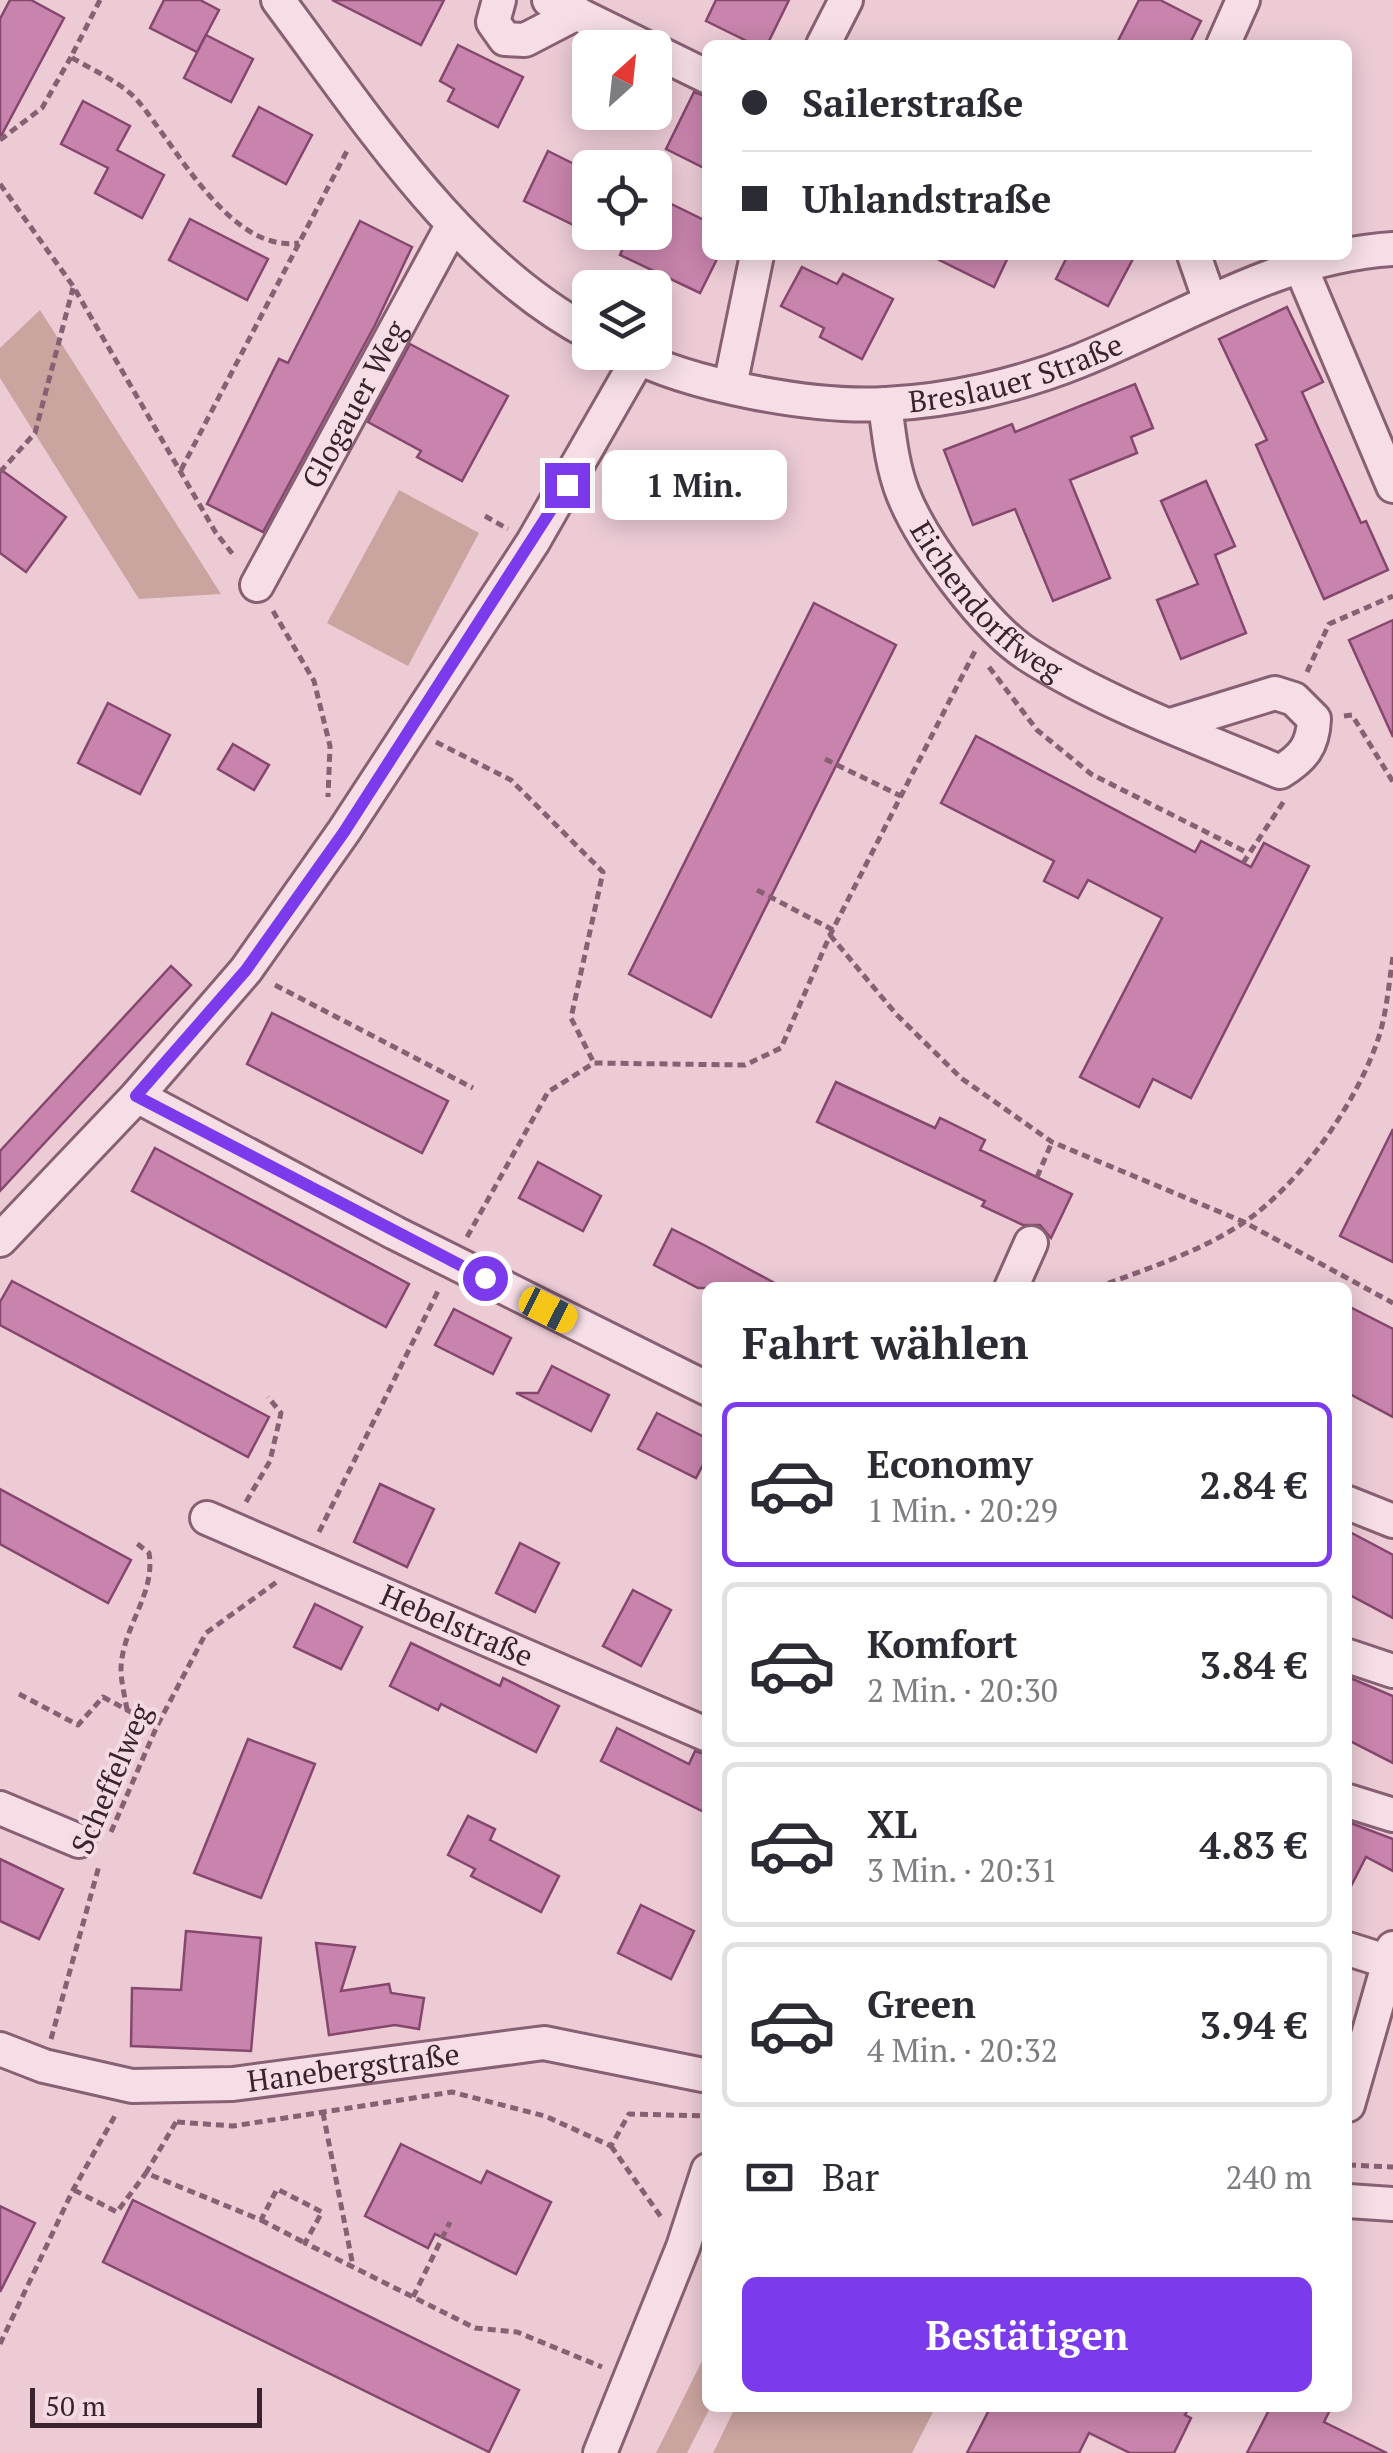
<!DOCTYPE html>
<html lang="de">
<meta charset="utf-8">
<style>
body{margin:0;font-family:"PT Serif",serif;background:#f7f7f7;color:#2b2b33;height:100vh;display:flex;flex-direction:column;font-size:38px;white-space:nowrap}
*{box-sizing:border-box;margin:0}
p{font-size:32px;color:#7c7c81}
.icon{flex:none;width:55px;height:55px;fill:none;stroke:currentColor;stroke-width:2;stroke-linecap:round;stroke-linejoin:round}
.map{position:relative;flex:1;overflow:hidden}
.panel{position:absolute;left:702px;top:1282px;width:650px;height:1130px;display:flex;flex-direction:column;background:#fff;border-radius:15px;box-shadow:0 5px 25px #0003}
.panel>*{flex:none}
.hud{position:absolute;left:702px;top:40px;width:650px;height:220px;border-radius:15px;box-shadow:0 5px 25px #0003;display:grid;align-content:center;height:220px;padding:0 40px;background:#fff}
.needle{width:65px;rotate:27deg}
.controls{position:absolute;left:572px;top:30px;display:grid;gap:20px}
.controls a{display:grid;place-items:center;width:100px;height:100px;border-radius:15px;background:#fff;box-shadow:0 5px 25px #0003;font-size:50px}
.scale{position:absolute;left:30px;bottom:25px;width:232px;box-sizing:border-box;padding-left:10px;border:5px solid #3a222f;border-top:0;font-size:28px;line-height:35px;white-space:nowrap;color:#3a222f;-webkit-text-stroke:8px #f4dae2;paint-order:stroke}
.end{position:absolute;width:45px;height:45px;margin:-22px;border:12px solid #7c3aed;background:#fff;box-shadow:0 0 0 5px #fff}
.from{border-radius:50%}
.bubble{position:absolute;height:70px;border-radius:15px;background:#fff;box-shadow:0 5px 25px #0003;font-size:32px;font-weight:700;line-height:70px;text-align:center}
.car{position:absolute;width:30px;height:60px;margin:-30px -15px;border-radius:12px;box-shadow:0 0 8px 2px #0007;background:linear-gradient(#f5c518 24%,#345 0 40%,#f5c518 0 76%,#345 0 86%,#f5c518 0)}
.hud b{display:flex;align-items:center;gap:35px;height:95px;font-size:38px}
.hud b+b{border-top:2px solid #e1e1e2}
.hud i{width:25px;height:25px;background:#2b2b33}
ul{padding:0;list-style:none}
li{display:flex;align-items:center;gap:30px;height:165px;margin:0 20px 15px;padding:0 20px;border:5px solid #e1e1e2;border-radius:15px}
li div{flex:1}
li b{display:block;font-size:38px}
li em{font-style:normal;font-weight:700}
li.current{border-color:#7c3aed}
li>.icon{width:90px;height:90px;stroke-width:1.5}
h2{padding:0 40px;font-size:45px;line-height:120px}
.pay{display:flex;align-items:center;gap:25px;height:110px;padding:0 40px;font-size:38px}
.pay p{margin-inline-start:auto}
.button{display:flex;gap:20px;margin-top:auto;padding:20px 40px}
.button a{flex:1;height:115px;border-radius:15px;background:#7c3aed;color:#fff;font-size:40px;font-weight:700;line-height:115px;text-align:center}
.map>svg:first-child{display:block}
.green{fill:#caa49f}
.building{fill:#c884ac;stroke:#86476e;stroke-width:2.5}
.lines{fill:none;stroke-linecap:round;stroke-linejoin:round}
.minor-casing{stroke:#886073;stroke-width:38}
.path{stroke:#886073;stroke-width:5;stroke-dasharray:8 5;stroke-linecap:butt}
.minor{stroke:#f7dee6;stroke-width:32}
.route{stroke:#7c3aed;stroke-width:12}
.labels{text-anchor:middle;stroke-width:8;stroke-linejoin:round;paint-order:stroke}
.street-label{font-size:30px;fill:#3a222f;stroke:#f4dae2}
</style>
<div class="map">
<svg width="1393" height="2453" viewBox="0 0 1393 2453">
<rect width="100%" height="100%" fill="#eccbd5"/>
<g class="green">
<path d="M 40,310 L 221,594 L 139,599 L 0,378 L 0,348 Z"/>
<path d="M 399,490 L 479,533 L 408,666 L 327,623 Z"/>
<path d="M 707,2351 L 710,2408 L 687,2453 L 656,2453 Z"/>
<path d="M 735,2408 L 935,2408 L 912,2453 L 713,2453 Z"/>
</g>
<g class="building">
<path d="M 10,0 L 31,0 L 64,18 L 0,138 L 0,19 Z"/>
<path d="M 164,0 L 200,0 L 219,10 L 197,52 L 150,28 Z"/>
<path d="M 332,0 L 444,0 L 421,45 Z"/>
<path d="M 716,0 L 789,0 L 767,45 L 755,45 L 706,21 Z"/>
<path d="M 1139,0 L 1160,0 L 1201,21 L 1189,45 L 1116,45 Z"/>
<path d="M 206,35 L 253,59 L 231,102 L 184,78 Z"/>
<path d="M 458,45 L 523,77 L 498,127 L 448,101 L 454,89 L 440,81 Z"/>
<path d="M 694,92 L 708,97 L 708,170 L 666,149 Z"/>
<path d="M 83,101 L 130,126 L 117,150 L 164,175 L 142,218 L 95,193 L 108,168 L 61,144 Z"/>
<path d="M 259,107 L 312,135 L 286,184 L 233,156 Z"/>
<path d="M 548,151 L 590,172 L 590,233 L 524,201 Z"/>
<path d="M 655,196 L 708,222 L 708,255 L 719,255 L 700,293 L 620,255 L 630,232 L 655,232 Z"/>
<path d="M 190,219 L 268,259 L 247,300 L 169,260 Z"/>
<path d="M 360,221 L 412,247 L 375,325 L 263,532 L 207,504 L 279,359 L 288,363 Z"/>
<path d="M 929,255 L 1009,255 L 994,287 Z"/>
<path d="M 1068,255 L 1135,255 L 1108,306 L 1056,279 Z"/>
<path d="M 802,267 L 837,284 L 843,274 L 893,299 L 862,359 L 820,337 L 824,328 L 781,306 Z"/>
<path d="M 1287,307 L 1323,382 L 1302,392 L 1361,523 L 1366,521 L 1388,570 L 1324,599 L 1256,445 L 1267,440 L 1219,339 Z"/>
<path d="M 410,344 L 508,396 L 462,481 L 417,457 L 421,451 L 368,422 Z"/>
<path d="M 1135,384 L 1153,428 L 1131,437 L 1137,453 L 1070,480 L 1110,578 L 1053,601 L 1015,509 L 973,525 L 944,450 L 1012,424 L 1015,432 Z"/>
<path d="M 0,469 L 66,517 L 26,572 L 0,553 Z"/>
<path d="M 1206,481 L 1235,546 L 1215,555 L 1246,633 L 1181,659 L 1157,600 L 1198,584 L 1161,501 Z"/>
<path d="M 814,603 L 896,645 L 711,1017 L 629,974 Z"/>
<path d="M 1393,620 L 1393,737 L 1349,640 Z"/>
<path d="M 108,703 L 170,735 L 140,794 L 78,763 Z"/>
<path d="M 976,736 L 1195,852 L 1201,841 L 1251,867 L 1264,843 L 1309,866 L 1191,1098 L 1153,1079 L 1139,1107 L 1080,1077 L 1162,918 L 1088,880 L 1078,898 L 1044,881 L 1054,861 L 941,803 Z"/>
<path d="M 233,744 L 269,765 L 254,790 L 218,769 Z"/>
<path d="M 171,966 L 191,985 L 0,1191 L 0,1151 Z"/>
<path d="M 272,1013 L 448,1101 L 422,1153 L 247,1064 Z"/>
<path d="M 836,1082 L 935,1128 L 940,1118 L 985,1140 L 980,1150 L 1072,1194 L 1051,1238 L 1040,1225 L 1023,1225 L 982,1206 L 985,1201 L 817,1122 Z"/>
<path d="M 1393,1129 L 1393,1262 L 1340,1236 Z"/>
<path d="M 155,1148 L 409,1284 L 386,1327 L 132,1191 Z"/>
<path d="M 538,1162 L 601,1196 L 583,1231 L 519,1198 Z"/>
<path d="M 672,1229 L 704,1245 L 784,1288 L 698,1288 L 654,1265 Z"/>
<path d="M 12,1281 L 269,1417 L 248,1457 L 0,1325 L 0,1302 Z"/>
<path d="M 1348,1306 L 1393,1329 L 1393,1417 L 1348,1393 Z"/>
<path d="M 454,1309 L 511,1338 L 493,1374 L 435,1345 Z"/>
<path d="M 552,1366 L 609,1395 L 591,1431 L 516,1393 L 538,1393 Z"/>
<path d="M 657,1413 L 708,1439 L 708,1455 L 696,1478 L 638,1449 Z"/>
<path d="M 380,1484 L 434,1509 L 407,1567 L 354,1542 Z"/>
<path d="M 0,1489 L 131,1560 L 108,1603 L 0,1544 Z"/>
<path d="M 1348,1531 L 1393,1555 L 1393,1618 L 1348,1594 Z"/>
<path d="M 520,1543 L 559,1563 L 535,1612 L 496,1593 Z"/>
<path d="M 633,1590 L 671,1610 L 641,1666 L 603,1646 Z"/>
<path d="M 315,1604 L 362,1627 L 341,1669 L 294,1647 Z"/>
<path d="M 411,1643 L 500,1686 L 503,1678 L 559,1706 L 536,1752 L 441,1704 L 438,1710 L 390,1686 Z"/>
<path d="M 1348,1677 L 1393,1696 L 1393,1763 L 1348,1740 Z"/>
<path d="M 617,1728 L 689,1764 L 695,1751 L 708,1755 L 708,1814 L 601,1761 Z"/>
<path d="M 248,1739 L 315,1764 L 261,1898 L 194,1873 Z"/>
<path d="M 468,1816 L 495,1829 L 490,1840 L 559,1876 L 541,1912 L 471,1876 L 475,1869 L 448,1855 Z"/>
<path d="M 1348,1822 L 1393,1839 L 1393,1871 L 1366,1857 L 1348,1892 Z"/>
<path d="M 0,1859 L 63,1889 L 39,1939 L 0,1921 Z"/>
<path d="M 641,1905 L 694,1931 L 671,1979 L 618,1953 Z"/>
<path d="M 186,1931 L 261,1938 L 251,2051 L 131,2046 L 132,1988 L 181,1990 Z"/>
<path d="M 316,1943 L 355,1947 L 341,1991 L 389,1984 L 391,1993 L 424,1998 L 419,2029 L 395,2025 L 329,2035 Z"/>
<path d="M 401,2144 L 481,2183 L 487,2171 L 551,2202 L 516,2274 L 435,2234 L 428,2248 L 365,2216 Z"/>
<path d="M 133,2200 L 519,2390 L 489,2452 L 103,2262 Z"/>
<path d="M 0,2206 L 35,2223 L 0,2292 Z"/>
<path d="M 990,2408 L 1189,2408 L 1185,2415 L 1191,2418 L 1174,2453 L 1130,2453 L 1089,2433 L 1079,2453 L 967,2453 Z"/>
<path d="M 1270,2408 L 1331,2408 L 1324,2422 L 1387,2453 L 1247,2453 Z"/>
</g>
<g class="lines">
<g class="minor-casing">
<g id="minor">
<path d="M 278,0 C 365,116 459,264 590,333"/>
<path d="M 499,0 L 493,22 L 505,39 L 525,40 L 577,13"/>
<path d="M 549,0 L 647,48"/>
<path d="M 823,45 L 846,0"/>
<path d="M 1223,45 L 1243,0"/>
<path d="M 655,51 L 708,77"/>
<path d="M 1194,255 L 1210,301"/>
<path d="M 1299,263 L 1393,486"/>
<path id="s1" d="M 627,352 C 690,386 814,408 886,404 C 950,401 1020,385 1079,361 C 1184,319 1278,256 1393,249"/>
<path d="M 730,386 L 757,255"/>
<path id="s2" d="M 885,404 C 889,435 892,466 903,494 C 922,542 986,629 1030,656 C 1106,704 1197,737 1280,772 C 1303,758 1313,746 1314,719 L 1294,699 L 1275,693 L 1171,725"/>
<path id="s3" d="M 257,585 L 453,224"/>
<path d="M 137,1096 L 395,1233 L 708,1389"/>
<path d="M 0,1240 L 137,1096 L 246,970 L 344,831 L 533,542 L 638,359"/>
<path d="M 1011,1288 L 1031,1243"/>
<path d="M 1348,1503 L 1393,1521"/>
<path id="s4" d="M 207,1518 L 708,1735"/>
<path d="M 1348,1656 L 1393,1671"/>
<path d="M 1348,1801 L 1393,1815"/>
<path d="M 0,1808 L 79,1841"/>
<path d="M 1348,1949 L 1386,1961"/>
<path id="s5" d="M 0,2049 L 44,2066 L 132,2086 L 233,2084 L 544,2043 L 708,2076"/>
<path d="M 1348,2105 L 1393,1948"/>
<path d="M 1348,2201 L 1393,2204"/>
<path d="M 600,2453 L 683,2247 L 708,2170"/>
</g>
</g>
<g class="path">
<path d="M 100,0 L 71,57 C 92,70 121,82 137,100 C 176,145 229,253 299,243"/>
<path d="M 0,140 L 42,108 L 71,57"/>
<path d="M 0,184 L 73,286 L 216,533 L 235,557"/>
<path d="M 181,470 L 348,149"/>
<path d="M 0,472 L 35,433 L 73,288"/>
<path d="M 485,516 L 508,529"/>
<path d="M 273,611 L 314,681 L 330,746 L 328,797"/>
<path d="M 989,667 L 1037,730 L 1091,774 L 1248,853"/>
<path d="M 1307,672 L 1329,624 L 1393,596"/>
<path d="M 1344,716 L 1352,715 L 1393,782"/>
<path d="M 436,742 L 511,780 L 603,872 L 571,1018 L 594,1063"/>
<path d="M 825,759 L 901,796"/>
<path d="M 1243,863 L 1284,801"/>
<path d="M 757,890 L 833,930"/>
<path d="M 830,935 L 896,1014 L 961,1078 L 1052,1142 L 1244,1222 L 1393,1303"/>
<path d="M 275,985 L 473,1088"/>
<path d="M 1037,1177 L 1052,1142"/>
<path d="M 467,1237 L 548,1092 L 594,1063 L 745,1065 L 781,1048 L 830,935 L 975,651"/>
<path d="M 1096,1288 C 1145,1269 1198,1253 1243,1223 C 1300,1185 1360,1099 1380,1033 C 1387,1009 1389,982 1393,957"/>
<path d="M 246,1502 L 270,1461 L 281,1413 L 268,1397"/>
<path d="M 319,1532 L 438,1291"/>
<path d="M 19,1694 L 78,1725 L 103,1697 L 157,1726"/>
<path d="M 127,1710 C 125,1697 121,1682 121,1669 C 122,1627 156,1594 149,1553 L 135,1542"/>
<path d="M 111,1832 L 157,1726 L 206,1633 L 278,1581"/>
<path d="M 51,2039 L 99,1866"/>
<path d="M 323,2113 L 353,2266"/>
<path d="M 176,2122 L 146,2173 L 261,2220 L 277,2189 L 322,2212 L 305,2243 L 475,2328 L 517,2332 L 602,2367"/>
<path d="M 177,2122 L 233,2126 L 452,2092 L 545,2116 L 611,2146 L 629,2114 L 708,2116"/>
<path d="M 611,2146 L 661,2217"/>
<path d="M 1348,2165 L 1393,2167"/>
<path d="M 74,2190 L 117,2212 L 146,2173"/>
<path d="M 261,2220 L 305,2243"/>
<path d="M 413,2297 L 450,2222"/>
<path d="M 0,2344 L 73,2190 L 116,2114"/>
</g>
<use href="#minor" class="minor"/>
</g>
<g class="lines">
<path class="route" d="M 485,1278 L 136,1096 L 246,970 L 344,832 L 567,485"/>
</g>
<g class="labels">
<g class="street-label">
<text dy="10" stroke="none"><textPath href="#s1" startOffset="400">Breslauer Straße</textPath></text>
<text dy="10" stroke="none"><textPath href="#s3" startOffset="205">Glogauer Weg</textPath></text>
<text dy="10" stroke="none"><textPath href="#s2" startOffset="230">Eichendorffweg</textPath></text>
<text dy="10" stroke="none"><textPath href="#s4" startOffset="272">Hebelstraße</textPath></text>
<text transform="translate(112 1779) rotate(-67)" y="10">Scheffelweg</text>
<text dy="10" stroke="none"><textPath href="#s5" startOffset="360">Hanebergstraße</textPath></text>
</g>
</g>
</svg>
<div class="controls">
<a><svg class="needle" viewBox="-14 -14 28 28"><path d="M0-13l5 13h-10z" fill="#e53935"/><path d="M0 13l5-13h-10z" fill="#7c7c81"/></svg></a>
<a><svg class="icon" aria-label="locate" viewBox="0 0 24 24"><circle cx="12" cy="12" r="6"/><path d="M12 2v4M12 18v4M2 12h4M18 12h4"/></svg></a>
<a><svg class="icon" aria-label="layers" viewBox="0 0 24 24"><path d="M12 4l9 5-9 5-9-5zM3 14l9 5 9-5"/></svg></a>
</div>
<div class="scale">50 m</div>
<i class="end from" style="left:485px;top:1278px"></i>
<i class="end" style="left:567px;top:485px"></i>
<div class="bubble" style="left:602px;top:450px;width:185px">1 Min.</div>
<i class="car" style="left:548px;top:1310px;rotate:117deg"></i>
<div class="hud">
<b><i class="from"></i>Sailerstraße</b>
<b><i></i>Uhlandstraße</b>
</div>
<section class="panel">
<h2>Fahrt wählen</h2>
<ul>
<li class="current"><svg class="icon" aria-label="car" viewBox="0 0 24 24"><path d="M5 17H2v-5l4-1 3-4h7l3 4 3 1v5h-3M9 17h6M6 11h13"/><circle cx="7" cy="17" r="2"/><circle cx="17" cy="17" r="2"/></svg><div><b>Economy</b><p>1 Min. · 20:29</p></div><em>2.84 €</em></li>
<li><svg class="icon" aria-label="car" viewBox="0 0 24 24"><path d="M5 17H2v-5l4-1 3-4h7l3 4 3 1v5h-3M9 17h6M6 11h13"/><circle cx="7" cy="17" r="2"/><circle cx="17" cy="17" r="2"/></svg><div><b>Komfort</b><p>2 Min. · 20:30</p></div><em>3.84 €</em></li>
<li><svg class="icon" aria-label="car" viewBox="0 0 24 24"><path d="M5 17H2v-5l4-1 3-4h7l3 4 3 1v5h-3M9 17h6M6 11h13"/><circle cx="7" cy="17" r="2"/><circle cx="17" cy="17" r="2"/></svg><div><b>XL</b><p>3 Min. · 20:31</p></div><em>4.83 €</em></li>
<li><svg class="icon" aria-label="car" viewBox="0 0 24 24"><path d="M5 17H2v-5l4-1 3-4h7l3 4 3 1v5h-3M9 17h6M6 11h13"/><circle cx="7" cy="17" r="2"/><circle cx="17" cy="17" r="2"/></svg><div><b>Green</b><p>4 Min. · 20:32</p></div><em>3.94 €</em></li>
</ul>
<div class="pay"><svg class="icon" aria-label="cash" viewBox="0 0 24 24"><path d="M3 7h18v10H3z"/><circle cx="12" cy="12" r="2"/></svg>Bar<p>240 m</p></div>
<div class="button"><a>Bestätigen</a></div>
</section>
</div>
